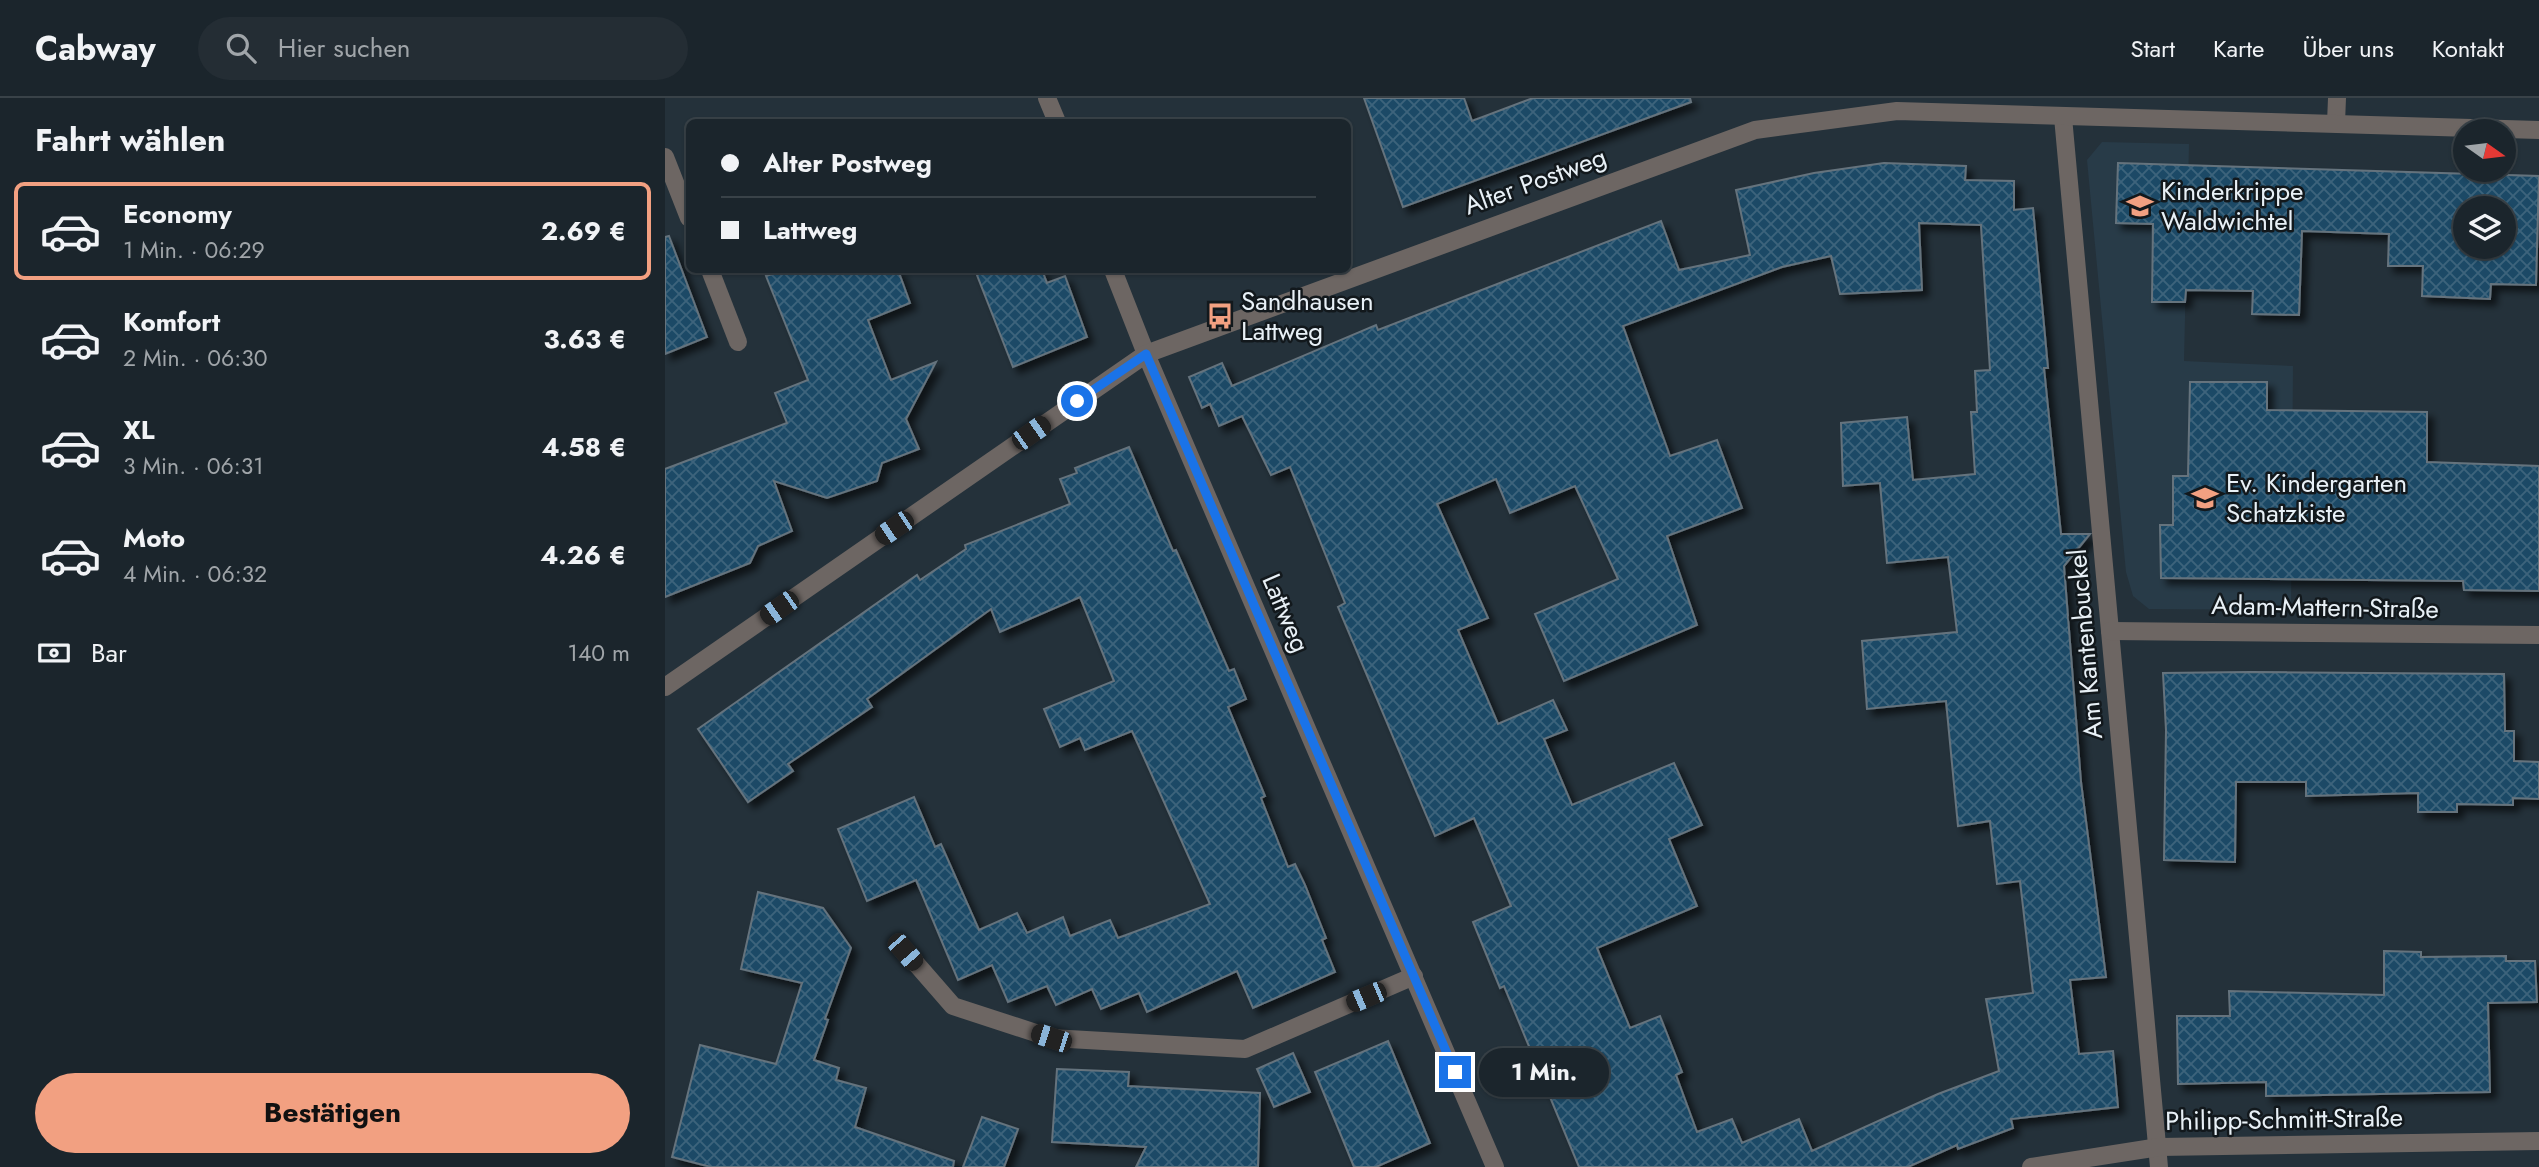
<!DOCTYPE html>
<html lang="de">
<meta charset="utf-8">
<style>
body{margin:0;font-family:Jost,sans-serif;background:#242d34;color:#f1f3f6;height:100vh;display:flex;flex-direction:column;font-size:26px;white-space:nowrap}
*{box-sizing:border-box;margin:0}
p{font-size:23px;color:#a0a5a9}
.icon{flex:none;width:38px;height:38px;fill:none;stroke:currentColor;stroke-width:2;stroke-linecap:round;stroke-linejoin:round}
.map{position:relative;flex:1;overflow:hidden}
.side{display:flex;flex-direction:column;background:#1b252c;width:665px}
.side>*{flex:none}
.hud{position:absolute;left:21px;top:21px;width:665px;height:154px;border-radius:10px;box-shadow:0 2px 5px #0004,0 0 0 2px #394248;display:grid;align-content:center;height:154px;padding:0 35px;background:#1b252c}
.needle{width:46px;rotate:104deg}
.fabs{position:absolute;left:1788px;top:21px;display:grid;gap:14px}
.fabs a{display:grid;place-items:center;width:63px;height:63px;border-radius:50%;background:#1b252c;box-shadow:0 2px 5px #0004,0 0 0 2px #394248;font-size:35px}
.end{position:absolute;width:32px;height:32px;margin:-16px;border:9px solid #1a73e8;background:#fff;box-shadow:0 0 0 4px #fff}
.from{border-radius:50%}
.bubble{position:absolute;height:49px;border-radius:24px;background:#1b252c;box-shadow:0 2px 5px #0004,0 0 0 2px #394248;font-size:23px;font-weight:700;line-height:49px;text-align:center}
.car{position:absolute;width:21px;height:42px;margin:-21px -10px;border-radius:9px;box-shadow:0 0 5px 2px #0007;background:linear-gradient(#222 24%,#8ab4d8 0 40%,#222 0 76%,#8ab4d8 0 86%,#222 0)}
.hud b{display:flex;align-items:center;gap:24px;height:66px;font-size:26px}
.hud b+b{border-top:2px solid #394248}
.hud i{width:18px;height:18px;background:#f1f3f6}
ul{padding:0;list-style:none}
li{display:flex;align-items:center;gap:21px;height:98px;margin:0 14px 10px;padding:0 21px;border:4px solid transparent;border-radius:10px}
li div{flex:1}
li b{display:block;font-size:26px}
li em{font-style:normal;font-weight:700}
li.selected{border-color:#f2a081}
li>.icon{width:63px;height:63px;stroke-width:1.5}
h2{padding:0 35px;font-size:32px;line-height:84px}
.pay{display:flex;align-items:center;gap:18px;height:77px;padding:0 35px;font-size:26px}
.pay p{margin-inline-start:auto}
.button{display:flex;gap:14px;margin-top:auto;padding:14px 35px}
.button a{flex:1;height:80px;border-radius:42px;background:#f2a081;color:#111;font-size:28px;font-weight:700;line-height:80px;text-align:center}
header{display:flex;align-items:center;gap:42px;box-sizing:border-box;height:98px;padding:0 35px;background:#1b252c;border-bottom:2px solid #394248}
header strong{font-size:33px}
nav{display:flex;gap:38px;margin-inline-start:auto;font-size:24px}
.search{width:490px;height:63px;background:#242d34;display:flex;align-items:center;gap:18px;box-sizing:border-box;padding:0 24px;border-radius:38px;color:#a0a5a9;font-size:26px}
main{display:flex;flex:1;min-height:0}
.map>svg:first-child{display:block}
.built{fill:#283b48}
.building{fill:url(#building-cross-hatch);stroke:#65737d;stroke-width:2;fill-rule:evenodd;filter:url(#shadow)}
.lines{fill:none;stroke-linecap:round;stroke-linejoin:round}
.minor{stroke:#6d6663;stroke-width:18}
.route{stroke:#1a73e8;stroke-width:9}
.labels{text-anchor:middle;stroke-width:5;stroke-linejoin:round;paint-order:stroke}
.street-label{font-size:26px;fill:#e8f0f6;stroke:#12181c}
.poi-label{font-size:26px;fill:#e8f0f6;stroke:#12181c;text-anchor:start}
</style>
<header>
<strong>Cabway</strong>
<div class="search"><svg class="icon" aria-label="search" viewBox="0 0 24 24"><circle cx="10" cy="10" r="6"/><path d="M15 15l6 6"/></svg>Hier suchen</div>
<nav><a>Start</a><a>Karte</a><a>Über uns</a><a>Kontakt</a></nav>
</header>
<main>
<section class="side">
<h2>Fahrt wählen</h2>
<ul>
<li class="selected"><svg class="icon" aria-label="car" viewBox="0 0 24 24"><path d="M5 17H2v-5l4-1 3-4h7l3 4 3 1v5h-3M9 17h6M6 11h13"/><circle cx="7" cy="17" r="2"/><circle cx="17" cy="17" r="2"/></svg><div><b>Economy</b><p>1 Min. · 06:29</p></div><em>2.69 €</em></li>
<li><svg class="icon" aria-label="car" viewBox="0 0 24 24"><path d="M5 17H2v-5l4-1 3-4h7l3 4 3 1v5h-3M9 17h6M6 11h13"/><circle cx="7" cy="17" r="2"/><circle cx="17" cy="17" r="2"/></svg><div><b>Komfort</b><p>2 Min. · 06:30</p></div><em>3.63 €</em></li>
<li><svg class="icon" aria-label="car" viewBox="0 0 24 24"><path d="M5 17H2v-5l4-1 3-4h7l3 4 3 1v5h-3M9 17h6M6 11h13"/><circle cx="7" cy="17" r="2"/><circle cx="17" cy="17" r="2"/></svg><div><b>XL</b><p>3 Min. · 06:31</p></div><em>4.58 €</em></li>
<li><svg class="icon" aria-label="car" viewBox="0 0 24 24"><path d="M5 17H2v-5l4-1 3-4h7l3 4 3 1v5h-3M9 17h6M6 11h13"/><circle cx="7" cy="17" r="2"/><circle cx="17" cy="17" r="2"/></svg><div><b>Moto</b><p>4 Min. · 06:32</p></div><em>4.26 €</em></li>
</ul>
<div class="pay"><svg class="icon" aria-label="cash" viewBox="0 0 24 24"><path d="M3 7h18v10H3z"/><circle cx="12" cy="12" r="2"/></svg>Bar<p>140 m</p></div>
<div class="button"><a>Bestätigen</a></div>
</section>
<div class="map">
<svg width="1874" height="1069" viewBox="0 0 1874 1069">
<defs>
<pattern id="building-cross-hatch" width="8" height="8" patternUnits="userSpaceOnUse" patternTransform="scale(1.75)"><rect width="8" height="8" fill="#1d4a66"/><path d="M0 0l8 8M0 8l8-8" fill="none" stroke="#3e647c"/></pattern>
<filter id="shadow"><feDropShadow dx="6" dy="6" stdDeviation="3.5" flood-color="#0009"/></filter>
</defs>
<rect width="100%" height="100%" fill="#24313a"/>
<path class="built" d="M 1437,44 L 1524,46 L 1519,263 L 1628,268 L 1626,512 L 1484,511 L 1468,498 L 1461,474 L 1422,62 Z"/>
<g class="building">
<path d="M 699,0 L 799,0 L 807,23 L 868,0 L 1025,0 L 1026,4 L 738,109 Z"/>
<path d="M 1219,65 L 1301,68 L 1300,82 L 1349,83 L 1349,112 L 1368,110 L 1383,270 L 1379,270 L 1396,436 L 1425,436 L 1399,468 L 1416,684 L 1441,879 L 1405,882 L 1414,956 L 1448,953 L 1453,1009 L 1346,1021 L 1348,1030 L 1293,1051 L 1292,1047 L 1243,1069 L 914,1069 L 839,888 L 835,890 L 808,824 L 846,808 L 809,720 L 770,738 L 673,509 L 680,505 L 625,369 L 606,377 L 577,318 L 554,328 L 545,306 L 537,310 L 524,279 L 557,265 L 567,288 L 711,227 L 713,232 L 996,123 L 1014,172 L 1085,157 L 1071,92 L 1149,75 ZM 1254,125 L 1316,127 L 1325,272 L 1310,273 L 1312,314 L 1306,314 L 1310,376 L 1248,382 L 1242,319 L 1176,325 L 1178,388 L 1215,385 L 1222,465 L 1283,459 L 1292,534 L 1197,543 L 1202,611 L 1281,603 L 1293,728 L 1325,723 L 1332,786 L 1355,783 L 1368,895 L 1321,901 L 1334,973 L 1273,996 L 1147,1053 L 1134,1021 L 1077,1045 L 1067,1021 L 1032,1034 L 1011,977 L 1017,974 L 995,918 L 965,930 L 932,850 L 1032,808 L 1004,741 L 1037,727 L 1009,665 L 907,707 L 879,641 L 902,632 L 888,602 L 833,626 L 793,532 L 823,520 L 772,406 L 831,381 L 845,415 L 910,388 L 953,481 L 870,516 L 899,583 L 1032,527 L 1002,438 L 1077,410 L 1052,342 L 1005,358 L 958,228 L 1117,169 L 1166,158 L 1175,196 L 1257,192 Z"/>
<path d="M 1453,65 L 1874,78 L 1871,187 L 1826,186 L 1825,201 L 1757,198 L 1758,168 L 1723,168 L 1724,136 L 1637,133 L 1634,217 L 1587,216 L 1588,193 L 1521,192 L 1520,204 L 1487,204 L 1488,126 L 1451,125 ZM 1801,110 L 1839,110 L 1839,149 L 1801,149 Z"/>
<path d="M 4,138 L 42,239 L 0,256 L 0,139 Z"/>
<path d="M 120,172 L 233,172 L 245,205 L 203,222 L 226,282 L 271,264 L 241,321 L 254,351 L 217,365 L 212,383 L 162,400 L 109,383 L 127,433 L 93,448 L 85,465 L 0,499 L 0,371 L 122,325 L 110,295 L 143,282 L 101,178 Z"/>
<path d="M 310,172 L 377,172 L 382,185 L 400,178 L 422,239 L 348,269 Z"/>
<path d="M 1525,284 L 1602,284 L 1602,312 L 1762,314 L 1762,364 L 1874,368 L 1874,493 L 1799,492 L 1798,483 L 1496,480 L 1495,427 L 1508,427 L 1508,378 L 1523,378 Z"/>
<path d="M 464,349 L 508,453 L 511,452 L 564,573 L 569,571 L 581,601 L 563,609 L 600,698 L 596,700 L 623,769 L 630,766 L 640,787 L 661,840 L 657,842 L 670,874 L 588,910 L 572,873 L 482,914 L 474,895 L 436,911 L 427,891 L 391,907 L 382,888 L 343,904 L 327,867 L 293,882 L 251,782 L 202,803 L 173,731 L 249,699 L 270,749 L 276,746 L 314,832 L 352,815 L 362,835 L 398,819 L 405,838 L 445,822 L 453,840 L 545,806 L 467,633 L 420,652 L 415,640 L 395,649 L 379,611 L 449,583 L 415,499 L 335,534 L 326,511 L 202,601 L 207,609 L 123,666 L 128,673 L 83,704 L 33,631 L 252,477 L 255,482 L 301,451 L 300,447 L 405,406 L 395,381 L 412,375 L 410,370 Z"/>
<path d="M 1585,574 L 1839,576 L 1840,633 L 1849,633 L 1849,663 L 1874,664 L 1874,701 L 1848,700 L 1848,707 L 1792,706 L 1792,714 L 1753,714 L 1753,695 L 1641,698 L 1641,684 L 1571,684 L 1570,764 L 1499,762 L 1501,632 L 1498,575 Z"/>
<path d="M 93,794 L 158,810 L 186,850 L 160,921 L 163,922 L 149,962 L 174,970 L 171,982 L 201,990 L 190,1029 L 289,1063 L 288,1069 L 46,1069 L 7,1059 L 35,947 L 111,966 L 137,885 L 76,871 Z"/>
<path d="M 1719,853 L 1756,854 L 1756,859 L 1841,858 L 1841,863 L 1870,863 L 1872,904 L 1823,905 L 1825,994 L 1601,998 L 1601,984 L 1513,986 L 1512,918 L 1565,918 L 1564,893 L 1719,897 Z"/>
<path d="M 723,943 L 765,1045 L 711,1069 L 689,1069 L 650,974 Z"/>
<path d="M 628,955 L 645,994 L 609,1009 L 592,971 Z"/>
<path d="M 392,971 L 464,974 L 463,988 L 595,995 L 593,1069 L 471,1069 L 481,1049 L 387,1044 Z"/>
<path d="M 317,1019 L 353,1031 L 339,1069 L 298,1069 Z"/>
</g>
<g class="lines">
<g class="minor">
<path d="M 382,0 L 392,24"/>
<path d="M 1398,19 L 1494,1069"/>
<path d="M 1671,25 L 1672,0"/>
<path d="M 0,59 L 24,120"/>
<path d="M 45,172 L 73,244"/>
<path d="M 448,172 L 481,256 L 830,1069"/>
<path d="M 1445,533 L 1874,537"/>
<path d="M 0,589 L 481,256 L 1090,32 L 1232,13 L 1874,32"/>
<path d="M 241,854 L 288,908 L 386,940 L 580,951 L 749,878"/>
<path d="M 1366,1069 L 1494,1049 L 1874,1043"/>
</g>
</g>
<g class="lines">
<path class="route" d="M 412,303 L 481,256 L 790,974"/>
</g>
<defs>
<g id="school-bare" transform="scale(2.1)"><path d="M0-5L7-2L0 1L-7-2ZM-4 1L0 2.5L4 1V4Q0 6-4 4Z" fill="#f2a081" stroke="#12181c" stroke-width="2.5" paint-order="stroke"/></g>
<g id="bus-bare" transform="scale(2.1)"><path d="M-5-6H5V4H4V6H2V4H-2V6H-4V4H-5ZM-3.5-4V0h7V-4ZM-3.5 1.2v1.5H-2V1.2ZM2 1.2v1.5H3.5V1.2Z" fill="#f2a081" stroke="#12181c" stroke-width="2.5" paint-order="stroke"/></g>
</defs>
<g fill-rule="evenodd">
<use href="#school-bare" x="1475" y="108"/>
<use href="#bus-bare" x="555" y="218"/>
<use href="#school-bare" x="1540" y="400"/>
</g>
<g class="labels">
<g class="street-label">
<text transform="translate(870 83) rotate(-20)" y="9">Alter Postweg</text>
<text transform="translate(1660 509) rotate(1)" y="9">Adam-Mattern-Straße</text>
<text transform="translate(621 515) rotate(67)" y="9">Lattweg</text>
<text transform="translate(1420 546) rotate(-95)" y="9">Am Kantenbuckel</text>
<text transform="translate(1619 1021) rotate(-1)" y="9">Philipp-Schmitt-Straße</text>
</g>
<g class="poi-label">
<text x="1496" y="102">Kinderkrippe<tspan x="1496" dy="30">Waldwichtel</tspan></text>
<text x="576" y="212">Sandhausen<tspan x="576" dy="30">Lattweg</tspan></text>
<text x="1561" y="394">Ev. Kindergarten<tspan x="1561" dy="30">Schatzkiste</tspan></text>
</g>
</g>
</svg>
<div class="fabs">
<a><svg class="needle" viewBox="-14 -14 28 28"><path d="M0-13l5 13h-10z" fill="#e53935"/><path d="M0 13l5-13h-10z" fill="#a0a5a9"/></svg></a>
<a><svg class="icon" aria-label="layers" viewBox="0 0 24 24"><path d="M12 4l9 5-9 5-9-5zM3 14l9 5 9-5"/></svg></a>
</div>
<i class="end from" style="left:412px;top:303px"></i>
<i class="end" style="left:790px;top:974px"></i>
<div class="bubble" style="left:814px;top:950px;width:130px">1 Min.</div>
<i class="car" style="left:366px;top:335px;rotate:55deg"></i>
<i class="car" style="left:229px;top:430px;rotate:236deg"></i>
<i class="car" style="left:114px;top:510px;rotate:235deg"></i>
<i class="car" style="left:240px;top:854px;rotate:139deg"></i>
<i class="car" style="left:701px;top:899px;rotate:247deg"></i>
<i class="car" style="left:386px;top:940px;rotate:288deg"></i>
<div class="hud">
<b><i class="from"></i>Alter Postweg</b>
<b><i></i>Lattweg</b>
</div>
</div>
</main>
